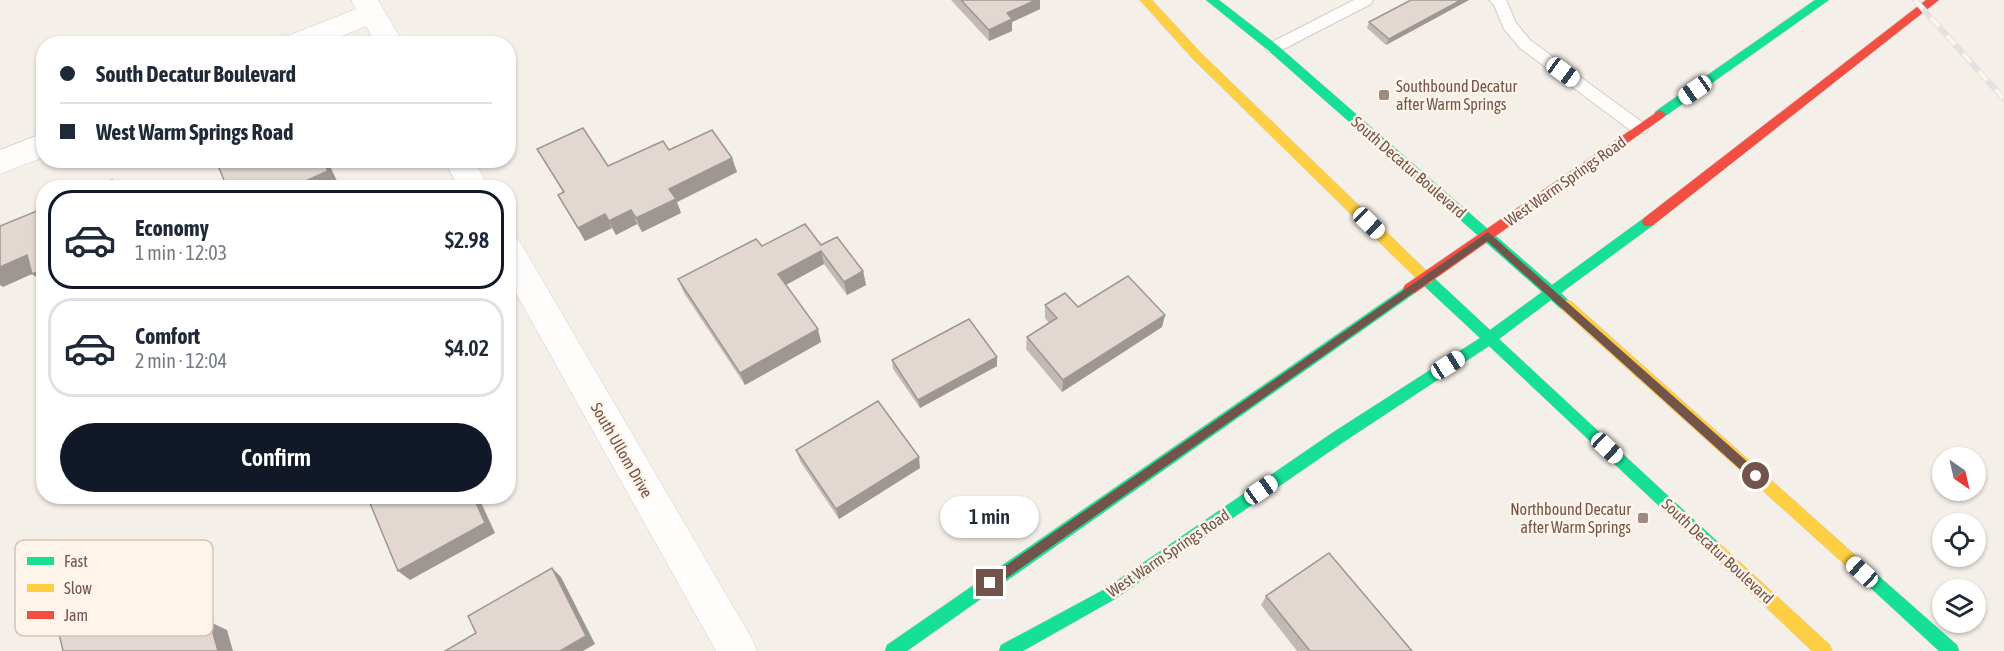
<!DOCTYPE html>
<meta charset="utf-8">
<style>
body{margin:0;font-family:"Asap Condensed",sans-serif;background:#f2f2f3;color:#1f2937;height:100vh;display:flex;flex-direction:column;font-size:22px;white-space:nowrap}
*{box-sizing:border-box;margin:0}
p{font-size:20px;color:#747a83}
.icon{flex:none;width:33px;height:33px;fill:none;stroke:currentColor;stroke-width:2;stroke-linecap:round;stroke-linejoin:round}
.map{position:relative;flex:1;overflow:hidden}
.side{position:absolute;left:36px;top:180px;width:480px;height:324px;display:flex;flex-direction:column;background:#fff;border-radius:24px;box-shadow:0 2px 4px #0004}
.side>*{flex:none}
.hud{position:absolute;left:36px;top:36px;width:480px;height:132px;border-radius:24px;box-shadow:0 2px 4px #0004;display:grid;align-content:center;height:132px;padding:0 24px;background:#fff}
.needle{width:39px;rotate:146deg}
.buttons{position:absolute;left:1932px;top:447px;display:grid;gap:12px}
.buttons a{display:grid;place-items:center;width:54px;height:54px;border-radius:50%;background:#fff;box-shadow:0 2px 4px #0004;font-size:30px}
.end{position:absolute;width:27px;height:27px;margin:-14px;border:8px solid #73544a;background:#fff;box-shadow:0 0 0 3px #fff}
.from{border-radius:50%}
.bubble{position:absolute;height:42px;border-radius:21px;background:#fff;box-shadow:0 2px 4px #0004;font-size:20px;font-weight:600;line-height:42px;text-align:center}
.car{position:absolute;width:18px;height:36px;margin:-18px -9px;border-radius:8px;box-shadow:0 0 4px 2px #0007;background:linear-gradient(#fff 24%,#345 0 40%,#fff 0 76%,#345 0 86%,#fff 0)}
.hud b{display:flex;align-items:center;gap:21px;height:57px;font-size:22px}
.hud b+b{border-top:2px solid #e0e1e3}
.hud i{width:15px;height:15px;background:#1f2937}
ul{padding:10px 0 0;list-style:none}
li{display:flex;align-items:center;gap:18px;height:99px;margin:0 12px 9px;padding:0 12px;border:3px solid #e0e1e3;border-radius:24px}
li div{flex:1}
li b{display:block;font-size:22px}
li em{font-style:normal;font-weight:600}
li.active{border-color:#111827}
li>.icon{width:54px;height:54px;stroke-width:1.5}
.cta{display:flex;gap:12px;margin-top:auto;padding:12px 24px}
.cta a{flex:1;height:69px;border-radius:36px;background:#111827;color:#fff;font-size:24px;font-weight:600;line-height:69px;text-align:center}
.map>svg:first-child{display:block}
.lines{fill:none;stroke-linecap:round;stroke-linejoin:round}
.lane-casing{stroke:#d4cbc6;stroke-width:2}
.street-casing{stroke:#d4cbc6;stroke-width:1}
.fast-casing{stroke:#d5cbc6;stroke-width:1}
.slow-casing{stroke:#d5cbc6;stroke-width:1}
.jam-casing{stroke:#d5cbc6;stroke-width:1}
.lane{fill:#fefdfc;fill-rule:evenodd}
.street{fill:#fefdfc;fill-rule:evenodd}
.fast{fill:#16e098;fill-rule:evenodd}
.slow{fill:#ffcf43;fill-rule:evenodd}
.jam{fill:#f24e42;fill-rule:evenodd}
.rail-casing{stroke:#e3e1e4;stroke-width:6}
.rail{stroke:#fef4e9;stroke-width:4;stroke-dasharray:12;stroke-linecap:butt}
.wall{fill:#c2b9b4}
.shaded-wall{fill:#9e9692}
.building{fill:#e2d7d1;stroke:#9e9692;stroke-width:1.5}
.route{fill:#73544a}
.poi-dot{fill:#a08a82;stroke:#fef4e9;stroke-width:2}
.labels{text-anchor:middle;stroke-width:5;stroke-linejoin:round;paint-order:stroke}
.poi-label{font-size:16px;fill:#73544a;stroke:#fef4e9;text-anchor:start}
.street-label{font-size:16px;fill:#73544a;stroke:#fef4e9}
.key{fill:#fef4e9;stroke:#d4c4b9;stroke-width:1.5}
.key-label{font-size:16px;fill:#73544a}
</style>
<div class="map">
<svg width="2004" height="651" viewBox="0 0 2004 651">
<rect width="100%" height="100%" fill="#f5efe9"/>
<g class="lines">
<g class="lane-casing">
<g id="lane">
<path d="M 1354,0 L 1373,0 L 1371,4 L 1278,52 L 1268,52 L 1265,48 L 1268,44 Z"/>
<path d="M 1489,0 L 1506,0 L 1516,23 L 1530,40 L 1646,125 L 1648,129 L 1646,133 L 1634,133 L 1520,48 L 1504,29 L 1494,5 Z"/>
</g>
</g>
<g class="street-casing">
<g id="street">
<path d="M 351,0 L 378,0 L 404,44 L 376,44 L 366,26 L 323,44 L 281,44 L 285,37 L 356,9 Z"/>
<path d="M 44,133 L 44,157 L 0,174 L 0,150 Z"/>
<path d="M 444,160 L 474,160 L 489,188 L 459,188 Z"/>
<path d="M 508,236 L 519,240 L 751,637 L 757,651 L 716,651 L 508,279 Z"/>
</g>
</g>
<g class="fast-casing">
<g id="fast">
<path d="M 1206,0 L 1219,0 L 1277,45 L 1552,285 L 1644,218 L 1652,218 L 1654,222 L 1652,226 L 1561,293 L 1574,306 L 1572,310 L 1562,310 L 1551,300 L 1499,339 L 1719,543 L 1722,548 L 1719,553 L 1714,555 L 1709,553 L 1489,346 L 1342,443 L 1115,599 L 1023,651 L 999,651 L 1001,645 L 1105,589 L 1332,433 L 1480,338 L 1421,283 L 1419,279 L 1421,275 L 1431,275 L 1490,330 L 1542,292 L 1269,51 Z"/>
<path d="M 1815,0 L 1829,0 L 1664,117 L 1656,117 L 1654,114 L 1656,111 Z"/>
<path d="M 1410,284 L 1415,285 L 1417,289 L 1415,293 L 907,651 L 885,651 L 887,645 Z"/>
<path d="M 1868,569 L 1873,571 L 1957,645 L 1959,651 L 1939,651 L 1863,581 L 1860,576 L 1863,571 Z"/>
</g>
</g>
<g class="slow-casing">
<g id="slow">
<path d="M 1140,0 L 1152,0 L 1201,53 L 1431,275 L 1433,279 L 1431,283 L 1421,283 L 1193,59 Z"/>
<path d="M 1567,300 L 1572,302 L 1873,571 L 1876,576 L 1873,581 L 1868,583 L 1863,581 L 1562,310 L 1560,306 L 1562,302 Z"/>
<path d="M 1714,541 L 1719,543 L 1830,645 L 1832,651 L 1812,651 L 1709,553 L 1706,548 L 1709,543 Z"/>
</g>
</g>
<g class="jam-casing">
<g id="jam">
<path d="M 1926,0 L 1939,0 L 1652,226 L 1644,226 L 1642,222 L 1644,218 Z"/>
<path d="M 1660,110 L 1666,114 L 1664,117 L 1415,293 L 1405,293 L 1403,289 L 1405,285 Z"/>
</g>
</g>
<use href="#lane" class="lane"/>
<use href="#street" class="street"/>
<use href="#fast" class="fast"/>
<use href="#slow" class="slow"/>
<use href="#jam" class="jam"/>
<g class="rail-casing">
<path id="rail" d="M 1915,0 L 2004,99"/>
</g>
<use href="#rail" class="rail"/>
</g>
<g class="wall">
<path d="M 951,0 L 1040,0 L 1040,9 L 1012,22 L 1012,31 L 989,41 Z"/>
<path d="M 1411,0 L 1469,0 L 1386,45 L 1367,28 L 1369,22 Z"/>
<path d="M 537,149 L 608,166 L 669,150 L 732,158 L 737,172 L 677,202 L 681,213 L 642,232 L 637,224 L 616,235 L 612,228 L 585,241 L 558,195 L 563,192 Z"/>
<path d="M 821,245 L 863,271 L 866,285 L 847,295 L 824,264 L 786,285 L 821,342 L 745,385 L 684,293 L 678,279 L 762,246 Z"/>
<path d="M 1045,305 L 1078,307 L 1165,315 L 1162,327 L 1062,392 L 1026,349 L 1027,337 L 1049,323 L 1045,318 Z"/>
<path d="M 892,360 L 997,366 L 920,408 L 893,369 Z"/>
<path d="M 796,450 L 920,468 L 839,519 L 800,461 Z"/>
<path d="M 1266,596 L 1412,651 L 1297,651 L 1261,605 Z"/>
</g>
<g class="shaded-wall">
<path d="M 1036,0 L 1040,0 L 1040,9 L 1012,22 L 1012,31 L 989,41 L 989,30 L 1007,13 Z"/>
<path d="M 1461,0 L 1469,0 L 1386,45 L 1389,39 Z"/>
<path d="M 732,158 L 737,172 L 677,202 L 681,213 L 642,232 L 636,218 L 669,189 Z"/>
<path d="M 323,160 L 327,160 L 339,185 L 334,188 L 290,188 Z"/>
<path d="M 112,180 L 120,188 L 114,188 Z"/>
<path d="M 631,210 L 637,224 L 616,235 L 609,221 Z"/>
<path d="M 605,214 L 612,228 L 585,241 L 578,228 Z"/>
<path d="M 821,251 L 824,264 L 782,287 L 778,274 Z"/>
<path d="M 27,255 L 44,268 L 44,283 L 32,274 L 3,287 L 0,285 L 0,267 Z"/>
<path d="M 863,271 L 866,285 L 847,295 L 844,282 Z"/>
<path d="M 1165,315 L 1162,327 L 1062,392 L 1063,380 Z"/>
<path d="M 818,329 L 821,342 L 745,385 L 740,373 Z"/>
<path d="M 997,357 L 997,366 L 920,408 L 918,400 Z"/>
<path d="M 919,457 L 920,468 L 839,519 L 836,509 Z"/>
<path d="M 473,496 L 478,496 L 495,533 L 410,580 L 398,571 Z"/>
<path d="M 169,543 L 186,553 L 211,639 L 194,630 Z"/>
<path d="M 552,568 L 561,577 L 595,644 L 583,651 L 560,651 Z"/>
<path d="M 210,622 L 227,630 L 233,651 L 218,651 Z"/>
</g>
<g class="building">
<path d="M 961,0 L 1036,0 L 1007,13 L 1012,19 L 989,30 Z"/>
<path d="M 1411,0 L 1461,0 L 1389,39 L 1369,22 Z"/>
<path d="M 583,128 L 608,166 L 663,141 L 669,150 L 712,130 L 732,158 L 669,189 L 676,199 L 636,218 L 631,210 L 609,221 L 605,214 L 578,228 L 558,195 L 564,192 L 537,149 Z"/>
<path d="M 216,160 L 323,160 L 328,171 L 290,188 L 227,188 Z"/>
<path d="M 112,180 L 114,188 L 94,188 Z"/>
<path d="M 44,208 L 44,269 L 32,274 L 27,255 L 0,267 L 0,226 Z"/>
<path d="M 805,224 L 821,245 L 837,237 L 863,271 L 844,282 L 821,251 L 778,274 L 818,329 L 740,373 L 678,279 L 756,239 L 762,246 Z"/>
<path d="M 1128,276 L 1165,315 L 1063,380 L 1027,337 L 1057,318 L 1045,305 L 1065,293 L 1078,307 Z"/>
<path d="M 969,319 L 997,357 L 918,400 L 892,360 Z"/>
<path d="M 878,401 L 919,457 L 836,509 L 796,450 Z"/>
<path d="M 367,496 L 473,496 L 485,523 L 398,571 Z"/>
<path d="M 169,543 L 194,630 L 210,622 L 218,651 L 63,651 L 52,602 Z"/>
<path d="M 1329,553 L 1412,651 L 1310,651 L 1266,596 Z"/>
<path d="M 552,568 L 586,636 L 560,651 L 445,651 L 476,633 L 468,616 Z"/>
</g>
<path class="route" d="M 1488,232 L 1760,473 L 1760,480 L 1752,480 L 1487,241 L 994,587 L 986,587 L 986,579 Z"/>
<g class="poi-dot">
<rect x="1378" y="89" width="12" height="12" rx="3"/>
<rect x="1637" y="512" width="12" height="12" rx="3"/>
</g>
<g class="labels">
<g class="poi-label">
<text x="1396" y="92">Southbound Decatur<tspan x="1396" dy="18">after Warm Springs</tspan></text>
<text x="1631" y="515" text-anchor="end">Northbound Decatur<tspan x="1631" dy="18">after Warm Springs</tspan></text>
</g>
<g class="street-label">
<text transform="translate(1409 167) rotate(41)" y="6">South Decatur Boulevard</text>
<text transform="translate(1565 181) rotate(-35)" y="6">West Warm Springs Road</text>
<text transform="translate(622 450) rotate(60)" y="6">South Ullom Drive</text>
<text transform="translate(1718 551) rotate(43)" y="6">South Decatur Boulevard</text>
<text transform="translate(1168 553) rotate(-34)" y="6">West Warm Springs Road</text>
</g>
</g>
<rect x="15" y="540" width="198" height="96" rx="9" class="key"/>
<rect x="27" y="557" width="27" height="8" fill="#16e098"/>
<rect x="27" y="584" width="27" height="8" fill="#ffcf43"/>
<rect x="27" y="611" width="27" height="8" fill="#f24e42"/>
<g class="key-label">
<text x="64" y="567">Fast</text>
<text x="64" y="594">Slow</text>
<text x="64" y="621">Jam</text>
</g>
</svg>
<div class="buttons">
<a><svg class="needle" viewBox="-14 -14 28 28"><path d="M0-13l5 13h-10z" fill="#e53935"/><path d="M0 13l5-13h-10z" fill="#747a83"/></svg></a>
<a><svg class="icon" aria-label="locate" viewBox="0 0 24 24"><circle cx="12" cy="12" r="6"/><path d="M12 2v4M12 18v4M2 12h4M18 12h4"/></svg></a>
<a><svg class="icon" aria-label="layers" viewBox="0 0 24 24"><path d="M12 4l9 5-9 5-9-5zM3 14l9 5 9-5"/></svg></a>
</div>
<i class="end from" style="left:1756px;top:476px"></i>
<i class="end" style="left:990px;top:583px"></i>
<div class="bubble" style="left:940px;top:496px;width:99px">1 min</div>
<i class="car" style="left:1563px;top:72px;rotate:126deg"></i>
<i class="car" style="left:1695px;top:90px;rotate:235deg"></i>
<i class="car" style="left:1369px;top:223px;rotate:134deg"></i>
<i class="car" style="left:1448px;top:365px;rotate:58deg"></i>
<i class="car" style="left:1607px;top:448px;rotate:133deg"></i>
<i class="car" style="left:1261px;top:490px;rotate:55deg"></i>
<i class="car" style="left:1862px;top:572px;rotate:312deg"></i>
<div class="hud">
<b><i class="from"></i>South Decatur Boulevard</b>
<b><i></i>West Warm Springs Road</b>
</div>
<section class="side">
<ul>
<li class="active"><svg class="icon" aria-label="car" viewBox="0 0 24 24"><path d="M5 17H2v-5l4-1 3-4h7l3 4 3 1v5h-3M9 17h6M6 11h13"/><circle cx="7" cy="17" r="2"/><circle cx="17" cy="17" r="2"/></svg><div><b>Economy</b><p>1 min · 12:03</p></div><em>$2.98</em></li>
<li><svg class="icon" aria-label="car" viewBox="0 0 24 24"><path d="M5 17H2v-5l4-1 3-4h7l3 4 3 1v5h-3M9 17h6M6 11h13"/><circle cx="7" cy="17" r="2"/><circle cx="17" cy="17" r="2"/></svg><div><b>Comfort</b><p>2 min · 12:04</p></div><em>$4.02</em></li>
</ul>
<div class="cta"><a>Confirm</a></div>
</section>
</div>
